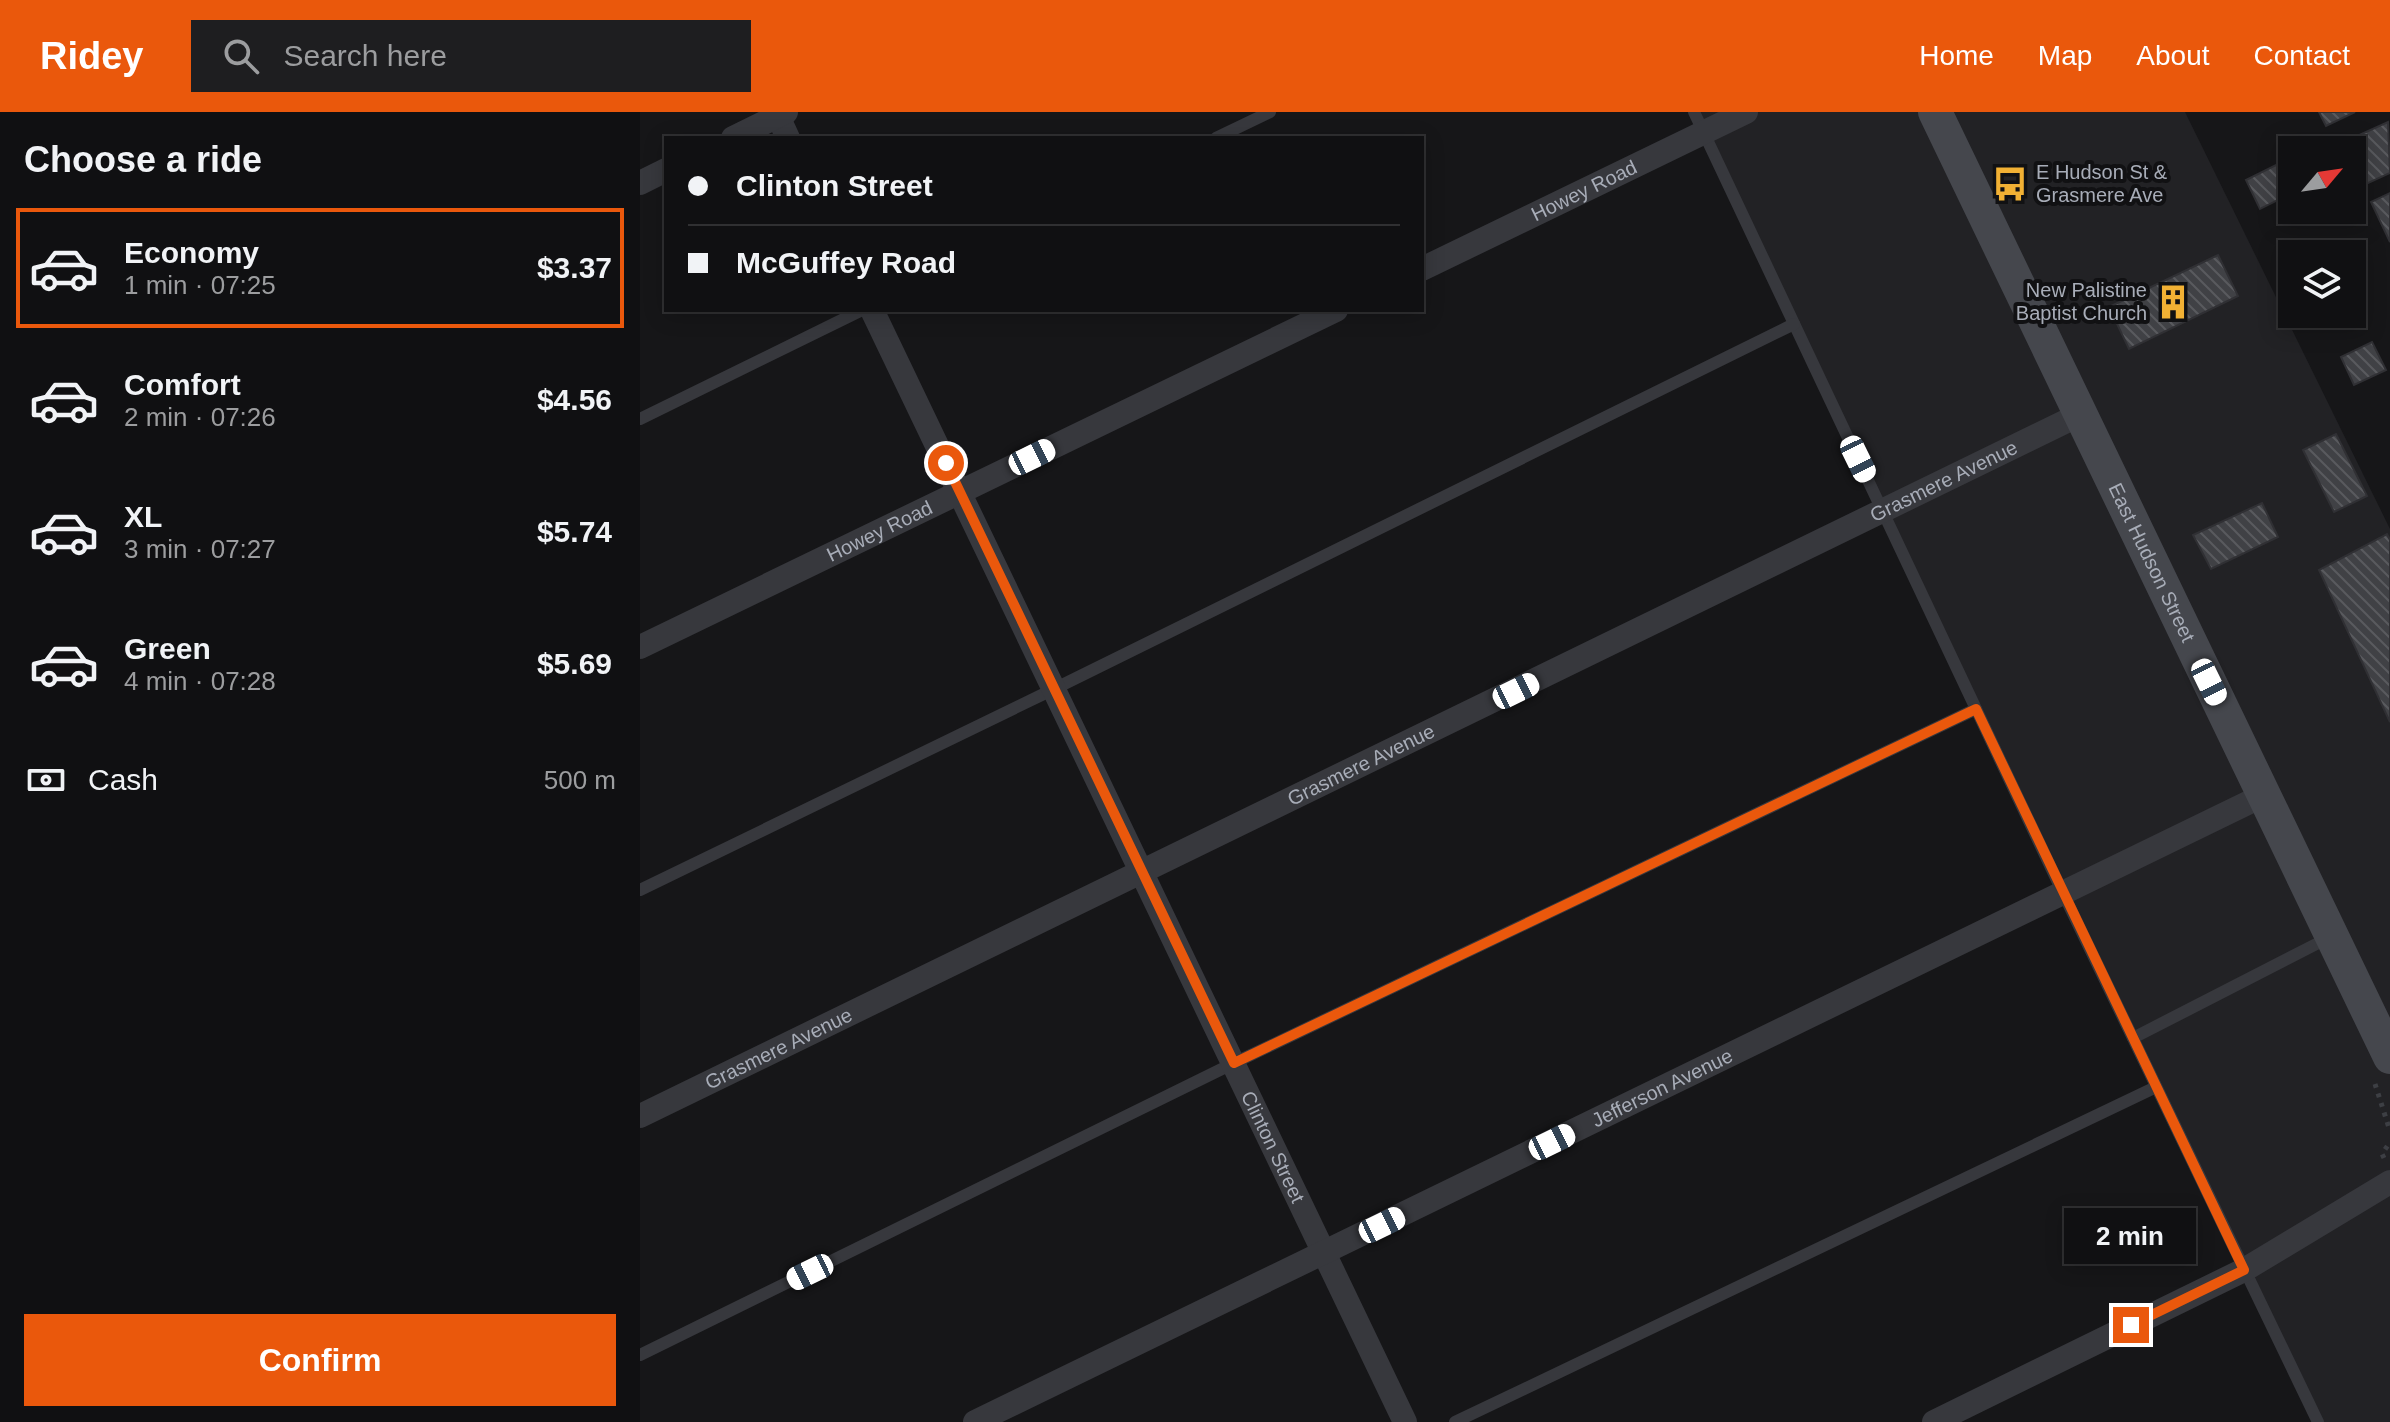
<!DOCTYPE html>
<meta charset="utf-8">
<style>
body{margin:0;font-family:Helvetica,sans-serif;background:#1e1e20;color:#f1f3f6;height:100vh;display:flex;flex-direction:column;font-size:30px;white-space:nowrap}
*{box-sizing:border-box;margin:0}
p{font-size:26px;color:#9c9d9f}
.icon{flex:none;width:44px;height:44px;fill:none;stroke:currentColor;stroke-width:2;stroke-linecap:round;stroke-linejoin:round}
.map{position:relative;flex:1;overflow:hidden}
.panel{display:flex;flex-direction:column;background:#101012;width:640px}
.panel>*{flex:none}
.banner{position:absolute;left:24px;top:24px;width:760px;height:176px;border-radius:0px;box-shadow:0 4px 20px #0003,0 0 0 2px #303032;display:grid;align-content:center;height:176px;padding:0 24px;background:#101012}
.needle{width:52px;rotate:61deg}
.buttons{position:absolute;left:1638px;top:24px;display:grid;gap:16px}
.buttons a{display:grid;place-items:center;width:88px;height:88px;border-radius:0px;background:#101012;box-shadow:0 4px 20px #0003,0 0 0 2px #303032;font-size:40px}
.end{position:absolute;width:36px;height:36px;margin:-18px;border:10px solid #ea580c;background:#fff;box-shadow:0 0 0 4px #fff}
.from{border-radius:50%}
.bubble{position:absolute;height:56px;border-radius:0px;background:#101012;box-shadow:0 4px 20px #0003,0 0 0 2px #303032;font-size:26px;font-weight:700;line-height:56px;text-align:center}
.car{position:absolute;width:24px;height:48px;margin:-24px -12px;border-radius:10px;box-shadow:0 0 6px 2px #0007;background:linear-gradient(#fff 24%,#345 0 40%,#fff 0 76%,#345 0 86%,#fff 0)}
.banner b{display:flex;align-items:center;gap:28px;height:76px;font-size:30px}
.banner b+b{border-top:2px solid #303032}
.banner i{width:20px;height:20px;background:#f1f3f6}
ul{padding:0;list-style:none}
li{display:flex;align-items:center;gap:24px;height:120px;margin:0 16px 12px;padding:0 8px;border:4px solid transparent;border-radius:0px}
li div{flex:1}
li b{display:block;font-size:30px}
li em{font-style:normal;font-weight:700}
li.active{border-color:#ea580c}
li>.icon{width:72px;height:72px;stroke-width:1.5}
h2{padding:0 24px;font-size:36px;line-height:96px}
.pay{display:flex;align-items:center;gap:20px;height:88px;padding:0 24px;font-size:30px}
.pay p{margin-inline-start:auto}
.action{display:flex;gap:16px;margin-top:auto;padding:16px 24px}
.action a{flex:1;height:92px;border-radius:0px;background:#ea580c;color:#fff;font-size:32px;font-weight:700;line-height:92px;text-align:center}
header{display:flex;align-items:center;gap:48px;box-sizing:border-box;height:112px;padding:0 40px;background:#ea580c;color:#fff}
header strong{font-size:38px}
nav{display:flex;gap:44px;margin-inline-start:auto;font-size:28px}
.search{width:560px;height:72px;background:#1e1e20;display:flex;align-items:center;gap:20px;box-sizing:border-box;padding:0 28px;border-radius:0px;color:#9c9d9f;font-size:30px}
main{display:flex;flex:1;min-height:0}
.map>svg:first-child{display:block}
.built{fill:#222225}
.building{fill:url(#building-back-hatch);stroke:#303034;stroke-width:2}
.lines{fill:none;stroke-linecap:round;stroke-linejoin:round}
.path{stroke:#3d3f44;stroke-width:5;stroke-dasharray:4 6;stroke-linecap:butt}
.service{stroke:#37383d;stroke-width:12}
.minor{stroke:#37383d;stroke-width:24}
.secondary{stroke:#45474d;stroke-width:34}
.route{stroke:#ea580c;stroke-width:10}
.labels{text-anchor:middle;stroke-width:8;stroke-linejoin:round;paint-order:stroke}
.poi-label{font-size:20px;fill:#a8adb8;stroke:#111113;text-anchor:start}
.street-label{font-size:20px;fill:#a8adb8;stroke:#111113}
</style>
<header>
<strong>Ridey</strong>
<div class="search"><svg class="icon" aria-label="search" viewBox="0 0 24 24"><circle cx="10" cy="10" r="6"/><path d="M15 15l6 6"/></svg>Search here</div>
<nav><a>Home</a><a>Map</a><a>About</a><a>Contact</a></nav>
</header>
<main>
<section class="panel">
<h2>Choose a ride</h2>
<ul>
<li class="active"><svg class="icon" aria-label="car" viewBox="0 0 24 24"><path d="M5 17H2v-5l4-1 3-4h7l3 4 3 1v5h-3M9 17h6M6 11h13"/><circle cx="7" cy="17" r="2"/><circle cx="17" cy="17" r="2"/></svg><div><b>Economy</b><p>1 min · 07:25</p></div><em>$3.37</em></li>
<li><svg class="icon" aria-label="car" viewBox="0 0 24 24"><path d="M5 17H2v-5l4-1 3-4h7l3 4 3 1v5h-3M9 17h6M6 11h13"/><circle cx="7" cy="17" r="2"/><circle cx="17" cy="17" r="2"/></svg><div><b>Comfort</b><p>2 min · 07:26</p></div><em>$4.56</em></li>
<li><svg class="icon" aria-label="car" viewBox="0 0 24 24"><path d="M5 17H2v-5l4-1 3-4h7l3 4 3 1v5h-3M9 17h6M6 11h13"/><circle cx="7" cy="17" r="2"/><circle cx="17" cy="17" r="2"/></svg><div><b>XL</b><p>3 min · 07:27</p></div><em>$5.74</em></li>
<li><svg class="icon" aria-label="car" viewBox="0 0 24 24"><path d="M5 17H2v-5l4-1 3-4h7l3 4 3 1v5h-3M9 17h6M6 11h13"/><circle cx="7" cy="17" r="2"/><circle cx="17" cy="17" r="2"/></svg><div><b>Green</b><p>4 min · 07:28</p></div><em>$5.69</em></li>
</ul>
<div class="pay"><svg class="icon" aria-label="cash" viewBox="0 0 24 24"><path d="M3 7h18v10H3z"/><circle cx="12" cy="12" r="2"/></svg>Cash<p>500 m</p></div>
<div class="action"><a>Confirm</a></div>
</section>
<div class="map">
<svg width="1750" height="1310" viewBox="0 0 1750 1310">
<defs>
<pattern id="building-back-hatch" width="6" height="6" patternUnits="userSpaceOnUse" patternTransform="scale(2)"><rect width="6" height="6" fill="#404145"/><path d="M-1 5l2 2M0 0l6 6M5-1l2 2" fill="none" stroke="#595a5e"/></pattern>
</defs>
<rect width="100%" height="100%" fill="#161618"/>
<path class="built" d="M 1054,0 L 1545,0 L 1750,417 L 1750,1310 L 1682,1310 Z"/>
<g class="building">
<path d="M 1679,0 L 1715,0 L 1686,14 Z"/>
<path d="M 1748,10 L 1750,61 L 1726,72 L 1706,29 Z"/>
<path d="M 1644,49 L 1652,66 L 1652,81 L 1620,97 L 1606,68 Z"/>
<path d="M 1750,81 L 1750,130 L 1731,90 Z"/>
<path d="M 1578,143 L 1598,184 L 1489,237 L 1469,195 Z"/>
<path d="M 1732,230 L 1746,258 L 1714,273 L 1701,245 Z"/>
<path d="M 1696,322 L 1727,384 L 1694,400 L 1663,338 Z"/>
<path d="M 1622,391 L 1638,425 L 1571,457 L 1553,423 Z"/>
<path d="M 1747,422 L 1750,428 L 1750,610 L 1679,458 Z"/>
</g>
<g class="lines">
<g class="path">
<path d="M 1735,972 L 1750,1019"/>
<path d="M 1744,1046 L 1742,1042 L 1750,1030"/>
</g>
<g class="service">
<path d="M 1054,0 L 1423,781 L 1678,1310"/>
<path d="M 576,26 L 630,0"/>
<path d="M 0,307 L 222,198"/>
<path d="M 0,778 L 414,577 L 1154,212"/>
<path d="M 1493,926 L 1690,825"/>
<path d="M 0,1243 L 594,951 L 1336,597"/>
<path d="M 815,1310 L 1516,975"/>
</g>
<g class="minor">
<path d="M 136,0 L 148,26"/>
<path d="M 93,26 L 146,0"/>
<path d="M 0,71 L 26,58"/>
<path id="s1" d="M 782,157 L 1106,0"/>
<path id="s2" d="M 232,198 L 765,1310"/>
<path id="s3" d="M 0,535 L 696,198"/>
<path id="s4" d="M 0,1004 L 1441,302"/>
<path id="s5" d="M 335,1310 L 1624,683"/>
<path d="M 1294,1310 L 1604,1158 L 1750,1070"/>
</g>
<path class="secondary" id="s6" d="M 1295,0 L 1750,945"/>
</g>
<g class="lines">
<path class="route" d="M 306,351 L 594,951 L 1336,597 L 1604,1158 L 1491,1213"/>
</g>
<defs>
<g id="bus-bare" transform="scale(2.76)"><path d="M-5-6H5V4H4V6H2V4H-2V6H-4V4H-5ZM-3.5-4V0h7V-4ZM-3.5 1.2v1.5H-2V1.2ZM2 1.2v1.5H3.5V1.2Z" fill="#f2b134" stroke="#111113" stroke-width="2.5" paint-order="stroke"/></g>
<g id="building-bare" transform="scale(2.76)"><path d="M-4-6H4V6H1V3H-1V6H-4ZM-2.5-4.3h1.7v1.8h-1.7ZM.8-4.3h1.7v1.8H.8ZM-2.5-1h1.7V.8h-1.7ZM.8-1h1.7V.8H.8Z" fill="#f2b134" stroke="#111113" stroke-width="2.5" paint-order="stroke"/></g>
</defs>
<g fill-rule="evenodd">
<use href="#bus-bare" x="1370" y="72"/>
<use href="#building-bare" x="1533" y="190"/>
</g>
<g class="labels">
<g class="poi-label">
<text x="1396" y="67">E Hudson St &amp;<tspan x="1396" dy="23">Grasmere Ave</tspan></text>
<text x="1507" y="185" text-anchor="end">New Palistine<tspan x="1507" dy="23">Baptist Church</tspan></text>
</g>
<g class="street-label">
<text dy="7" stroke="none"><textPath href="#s1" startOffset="180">Howey Road</textPath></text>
<text dy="7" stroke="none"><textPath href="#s4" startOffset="1450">Grasmere Avenue</textPath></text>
<text dy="7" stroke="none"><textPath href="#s3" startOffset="266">Howey Road</textPath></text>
<text dy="7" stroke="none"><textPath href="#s6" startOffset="500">East Hudson Street</textPath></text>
<text dy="7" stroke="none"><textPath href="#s4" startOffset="802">Grasmere Avenue</textPath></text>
<text dy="7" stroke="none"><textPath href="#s4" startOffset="154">Grasmere Avenue</textPath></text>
<text dy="7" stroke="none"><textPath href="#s5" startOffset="764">Jefferson Avenue</textPath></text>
<text dy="7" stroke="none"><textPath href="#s2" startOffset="928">Clinton Street</textPath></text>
</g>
</g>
</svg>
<div class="buttons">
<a><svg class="needle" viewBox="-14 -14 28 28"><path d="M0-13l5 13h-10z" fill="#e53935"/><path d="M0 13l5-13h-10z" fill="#9c9d9f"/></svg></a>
<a><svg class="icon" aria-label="layers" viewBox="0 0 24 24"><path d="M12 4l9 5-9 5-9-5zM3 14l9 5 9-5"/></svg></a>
</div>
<i class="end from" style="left:306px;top:351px"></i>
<i class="end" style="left:1491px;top:1213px"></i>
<div class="bubble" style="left:1424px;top:1096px;width:132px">2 min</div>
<i class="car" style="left:392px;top:345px;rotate:64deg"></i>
<i class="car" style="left:1218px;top:347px;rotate:154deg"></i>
<i class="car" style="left:1569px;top:570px;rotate:154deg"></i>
<i class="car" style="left:876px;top:579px;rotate:64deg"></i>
<i class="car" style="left:912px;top:1030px;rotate:64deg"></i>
<i class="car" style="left:742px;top:1113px;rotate:64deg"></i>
<i class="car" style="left:170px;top:1160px;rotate:244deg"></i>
<div class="banner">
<b><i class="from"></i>Clinton Street</b>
<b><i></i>McGuffey Road</b>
</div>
</div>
</main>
